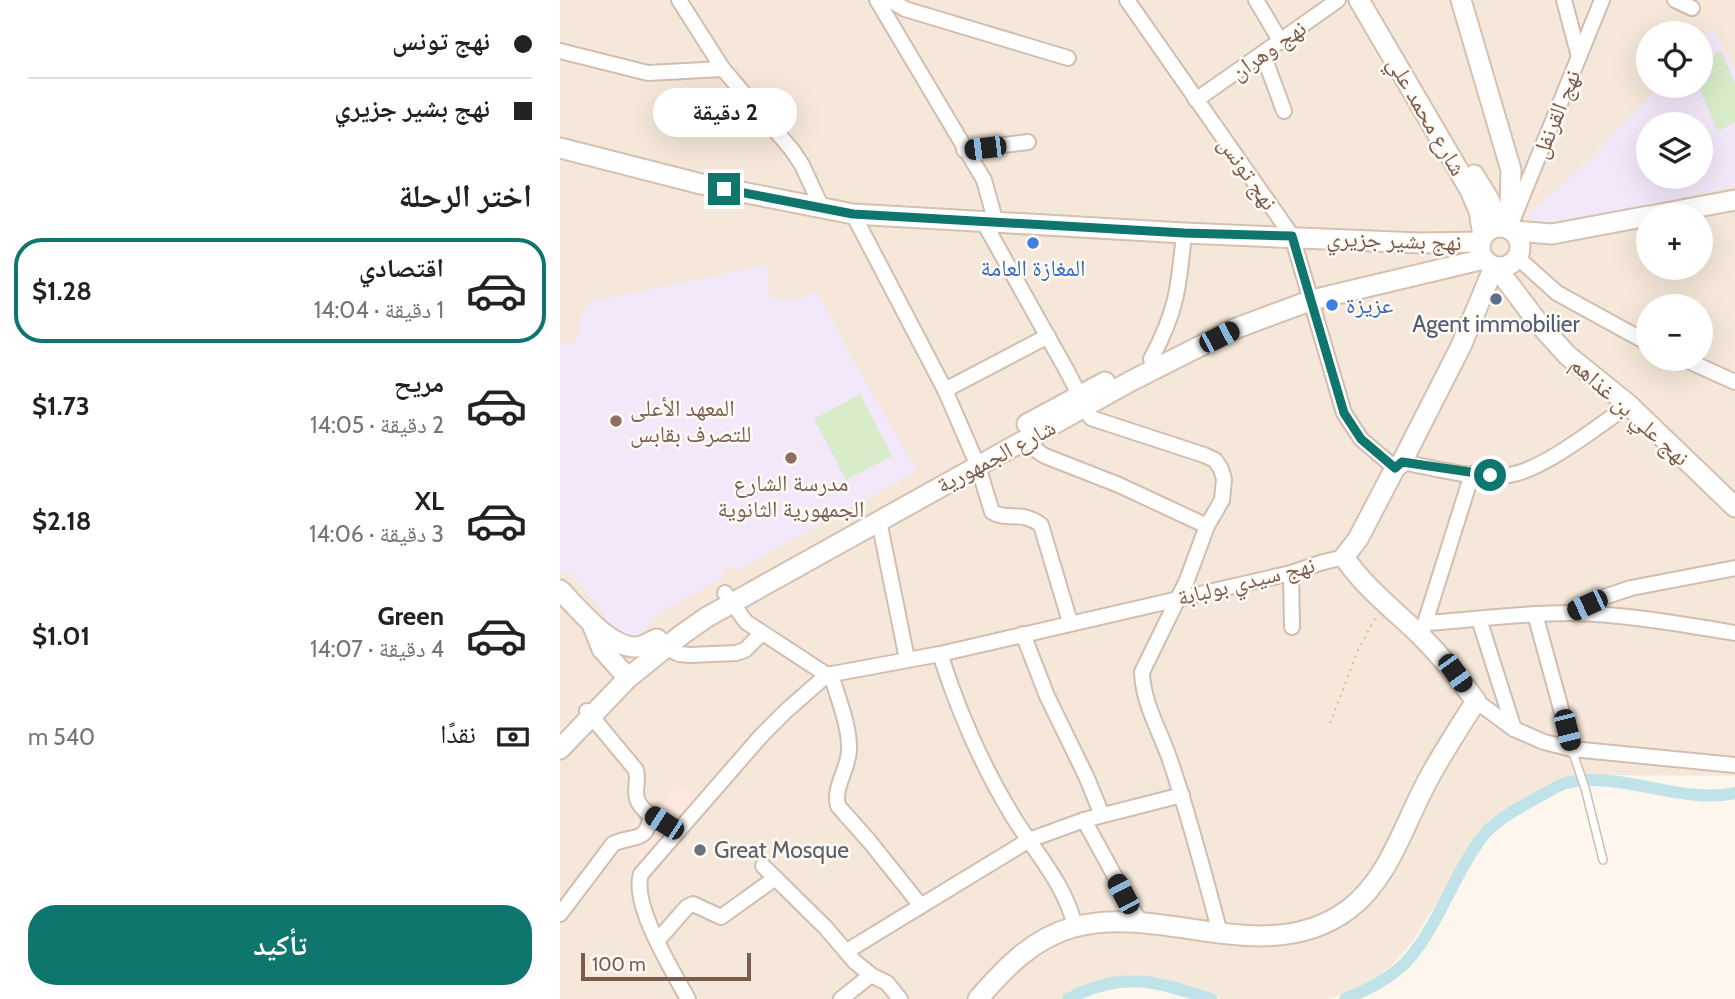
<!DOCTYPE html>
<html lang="ar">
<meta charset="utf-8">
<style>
body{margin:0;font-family:Cabin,"Noto Naskh Arabic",sans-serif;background:#f6f6f6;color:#222;direction:rtl;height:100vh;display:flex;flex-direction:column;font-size:26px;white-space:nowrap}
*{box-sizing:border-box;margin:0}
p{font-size:23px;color:#767676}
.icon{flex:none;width:38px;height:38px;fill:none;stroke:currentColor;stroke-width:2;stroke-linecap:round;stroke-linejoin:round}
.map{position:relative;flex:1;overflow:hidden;direction:ltr}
.side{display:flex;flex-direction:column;background:#fff;width:560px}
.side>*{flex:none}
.hud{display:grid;align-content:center;height:154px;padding:0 28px;background:#fff}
.buttons{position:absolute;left:1076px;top:21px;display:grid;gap:14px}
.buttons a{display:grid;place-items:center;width:77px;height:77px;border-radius:50%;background:#fff;box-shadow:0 7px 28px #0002;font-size:35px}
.scale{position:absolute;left:21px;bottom:18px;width:170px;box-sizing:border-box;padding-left:7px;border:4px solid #7a5c4d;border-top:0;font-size:19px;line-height:24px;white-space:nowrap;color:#7a5c4d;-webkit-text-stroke:5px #fffaf3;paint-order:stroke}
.end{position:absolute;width:32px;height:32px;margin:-16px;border:9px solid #0f766e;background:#fff;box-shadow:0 0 0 4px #fff}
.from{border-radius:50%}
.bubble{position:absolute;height:49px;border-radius:24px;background:#fff;box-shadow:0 7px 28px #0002;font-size:23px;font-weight:700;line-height:49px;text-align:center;direction:rtl}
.car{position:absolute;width:21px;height:42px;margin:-21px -10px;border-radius:9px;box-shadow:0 0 5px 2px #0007;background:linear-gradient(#222 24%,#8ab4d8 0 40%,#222 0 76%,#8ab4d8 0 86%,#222 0)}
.hud b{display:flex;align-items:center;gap:24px;height:66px;font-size:26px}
.hud b+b{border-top:2px solid #e0e0e0}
.hud i{width:18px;height:18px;background:#222}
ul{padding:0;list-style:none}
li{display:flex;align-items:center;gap:21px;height:105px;margin:0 14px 10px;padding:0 14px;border:4px solid transparent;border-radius:28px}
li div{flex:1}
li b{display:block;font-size:26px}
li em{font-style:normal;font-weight:700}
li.active{border-color:#0f766e}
li>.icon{width:63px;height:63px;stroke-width:1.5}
h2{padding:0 28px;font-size:32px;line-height:84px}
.pay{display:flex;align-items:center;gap:18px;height:77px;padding:0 28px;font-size:26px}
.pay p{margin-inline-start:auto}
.primary-button{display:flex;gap:14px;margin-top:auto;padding:14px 28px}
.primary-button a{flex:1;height:80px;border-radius:28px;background:#0f766e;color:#fff;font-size:28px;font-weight:700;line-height:80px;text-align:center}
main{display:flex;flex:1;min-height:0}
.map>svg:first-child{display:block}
.residential{fill:#f5e8da;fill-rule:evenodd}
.commercial{fill:#fde8e0}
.education{fill:#f3e8fa;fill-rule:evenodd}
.green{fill:#d8ecc9}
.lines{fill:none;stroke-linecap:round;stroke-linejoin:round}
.canal{stroke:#bfe3e8;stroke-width:12}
.lane-casing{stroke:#d1beb0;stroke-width:10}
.street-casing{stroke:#d1beb0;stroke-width:18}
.secondary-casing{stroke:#d6c0b0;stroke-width:23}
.path{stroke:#d9b8a5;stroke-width:2;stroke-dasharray:2 5;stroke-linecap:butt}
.lane{stroke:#fff;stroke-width:7}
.street{stroke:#fff;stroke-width:14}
.secondary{stroke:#fff;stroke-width:19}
.route{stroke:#0f766e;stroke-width:9}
.shop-dot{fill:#3f7fe0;stroke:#fffaf3;stroke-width:2.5}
.service-dot{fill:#5c6f8a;stroke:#fffaf3;stroke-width:2.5}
.education-dot{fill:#8d6e63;stroke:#fffaf3;stroke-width:2.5}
.worship-dot{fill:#6b7280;stroke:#fffaf3;stroke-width:2.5}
.labels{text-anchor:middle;stroke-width:5;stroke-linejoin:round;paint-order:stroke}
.street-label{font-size:23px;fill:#7a5c4d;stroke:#fffaf3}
.shop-label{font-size:23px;fill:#366cbe;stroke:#fffaf3}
.service-label{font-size:23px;fill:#4e5e75;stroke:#fffaf3}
.education-label{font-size:23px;fill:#785e54;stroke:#fffaf3;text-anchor:start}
.worship-label{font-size:23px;fill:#5b616d;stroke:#fffaf3;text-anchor:start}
</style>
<main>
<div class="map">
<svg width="1175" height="999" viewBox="0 0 1175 999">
<rect width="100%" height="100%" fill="#fdf6ec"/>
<path class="residential" d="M 0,0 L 1175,0 L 1175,776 L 1029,775 L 1000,782 L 955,805 L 921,832 L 852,942 L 830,967 L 801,987 L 769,999 L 662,999 L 576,975 L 553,977 L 528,985 L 501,999 L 0,999 ZM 1088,33 L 1141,33 L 1141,86 L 1088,86 ZM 1088,124 L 1141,124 L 1141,177 L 1088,177 ZM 1088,215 L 1141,215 L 1141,268 L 1088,268 ZM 1088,306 L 1141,306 L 1141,359 L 1088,359 Z"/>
<path class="commercial" d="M 118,784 L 145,802 L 89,869 L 66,847 L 79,802 L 96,812 Z"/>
<g class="education">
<path d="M 1153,29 L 1175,68 L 1175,186 L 982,229 L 967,215 L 1026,163 L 1100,86 L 1141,86 L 1141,42 ZM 1088,124 L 1141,124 L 1141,177 L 1088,177 Z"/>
<path d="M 207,265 L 210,298 L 236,300 L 257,291 L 292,358 L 357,471 L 177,571 L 172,566 L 162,572 L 163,578 L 102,611 L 78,636 L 61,637 L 42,623 L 45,614 L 7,570 L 0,575 L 0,344 L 16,344 L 19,322 L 28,302 Z"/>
</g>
<g class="green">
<path d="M 1161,51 L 1175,83 L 1175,123 L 1158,131 L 1138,86 L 1141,86 L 1141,60 Z"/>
<path d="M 300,394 L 332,456 L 286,480 L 254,419 Z"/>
</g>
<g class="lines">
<g class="canal">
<path d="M 508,999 C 563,970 594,981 651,999"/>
<path d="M 785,999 C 807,990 832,978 848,960 C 880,923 893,875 922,837 C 933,822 956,809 973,800 C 984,795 995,786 1006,783 C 1058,770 1123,805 1175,793"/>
</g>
<g class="lane-casing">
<path id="lane" d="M 1012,750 L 1025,788 L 1043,860"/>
</g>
<g class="street-casing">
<g id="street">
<path d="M 119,0 L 163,69 L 232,150 L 242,165 L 262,208"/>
<path d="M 317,0 L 424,180 L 436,223"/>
<path d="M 330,0 L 345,9 L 508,58"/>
<path d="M 567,0 L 732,236 L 784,413 L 801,439 L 835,468"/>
<path d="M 696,0 L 721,42"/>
<path d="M 1004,0 L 1019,57"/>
<path d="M 1115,0 L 1132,8"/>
<path d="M 0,51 L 88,73 L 163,69"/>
<path d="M 703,54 L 724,111"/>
<path d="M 636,100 L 778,0"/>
<path d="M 404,150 L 468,142"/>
<path d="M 293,214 L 385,390 L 418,466 L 432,512 C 447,521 462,510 481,525 L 510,622"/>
<path d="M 953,219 L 1042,0"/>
<path d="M 423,221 L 507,371 L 531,418 L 644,455 L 655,460 L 661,469 L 664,479 L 662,500 L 647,526 L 627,580 L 582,672 C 583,705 601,732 611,763 C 630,819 645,876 660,933"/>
<path d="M 958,258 L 997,293 L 1088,343"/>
<path d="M 591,359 C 617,311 619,286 624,233"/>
<path d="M 1124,359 L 1175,382"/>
<path d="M 385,390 L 488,336"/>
<path d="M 471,437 L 476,450 L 485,456 L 559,485 L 647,526"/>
<path d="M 842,462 C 875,468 914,480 949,475 C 984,470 1039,425 1069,405"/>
<path d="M 319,521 L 347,659"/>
<path d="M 731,573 L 732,627"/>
<path d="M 165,593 L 186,622 L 267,675"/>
<path d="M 1011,613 L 1044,597 L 1071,588 L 1175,568"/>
<path d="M 975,614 L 1012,749"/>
<path d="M 919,619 L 954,729"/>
<path d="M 865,623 L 912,474"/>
<path d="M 463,634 L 487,696 L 526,776 L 542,815"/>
<path d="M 861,636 L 865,623 C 913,620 961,613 1010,613 C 1065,614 1121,624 1175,633"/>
<path d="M 105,647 L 119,654 L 130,655 L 176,653 L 185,650 L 201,634"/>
<path d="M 380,654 C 398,710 421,764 452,815 C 474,851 506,885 515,927"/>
<path d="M 271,674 C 278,699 290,726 289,751 C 288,770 273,787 278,806 L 310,842 L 361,906"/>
<path d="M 267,675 L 380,654 L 731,573 L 760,563 L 784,557"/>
<path d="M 916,701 L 954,729 L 984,742 L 1012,749 L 1175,765"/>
<path d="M 27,711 L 76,770 C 79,780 74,789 77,799 C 82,814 105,824 117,832"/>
<path d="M 524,820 L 581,924"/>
<path d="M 203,866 L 266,928 L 294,961 L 311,975 L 327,983 L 340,999"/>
<path d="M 0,914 L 53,844 C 72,834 87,845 91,814"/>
<path d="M 97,941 L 127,907 L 133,904 L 161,917 L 214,879"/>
<path d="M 287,951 L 469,840 L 524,820 L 622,795"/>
<path d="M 128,999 C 113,971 71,905 81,874 L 201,736 L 227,710 L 267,675"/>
<path d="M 281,999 L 311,975"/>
</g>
</g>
<g class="secondary-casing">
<g id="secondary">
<path d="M 799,0 L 910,190 L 919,211 L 923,236"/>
<path d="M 901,0 L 951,170 L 950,206 L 946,227"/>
<path d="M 0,148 L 141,184 L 293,214 L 624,233 L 860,243 L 921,242"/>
<path d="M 914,175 L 928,198 L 941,226"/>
<path d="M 1095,215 L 1175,200"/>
<circle cx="940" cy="247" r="20"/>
<path d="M 954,231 L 992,234 L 1088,216"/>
<path d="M 936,267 L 980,325 L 1007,355 L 1069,405 L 1175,507"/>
<path d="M 467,424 L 545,382"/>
<path d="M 0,590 C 17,607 49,648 76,647 C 82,647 91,641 97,639 L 105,647"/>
<path d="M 32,624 L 42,649 L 68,678"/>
<path d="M 0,749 L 68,678 L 120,636 L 147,617 L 571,381 L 674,329 L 752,300 L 924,259"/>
<path d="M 418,999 C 445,968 473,938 514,927 C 604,903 706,971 789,909 C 830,878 845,821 869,778 C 883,752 900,726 916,701 C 899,678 880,655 860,635 C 834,610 804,587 784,557 L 798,539 L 835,468 L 842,462 L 901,346 L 934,267"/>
</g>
</g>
<path class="path" d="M 770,723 L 798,650 L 817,615"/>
<use href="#lane" class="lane"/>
<use href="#street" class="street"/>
<use href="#secondary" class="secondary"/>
</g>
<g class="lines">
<path class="route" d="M 164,189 L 293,214 L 624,233 L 732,236 L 784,413 L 801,439 L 835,468 L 842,462 L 930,475"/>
</g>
<g class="shop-dot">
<circle cx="473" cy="243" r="7"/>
<circle cx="772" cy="305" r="7"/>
</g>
<circle class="service-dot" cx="936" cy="299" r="7"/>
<g class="education-dot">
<circle cx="56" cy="421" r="7"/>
<circle cx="231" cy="458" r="7"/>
</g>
<circle class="worship-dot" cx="140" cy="850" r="7"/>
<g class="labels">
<g class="street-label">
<text transform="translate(708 50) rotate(-35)" y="8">نهج وهران</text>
<text transform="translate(996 114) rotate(-68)" y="8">نهج القرنفل</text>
<text transform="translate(867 116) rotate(60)" y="8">شارع محمد علي</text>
<text transform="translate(688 173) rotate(55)" y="8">نهج تونس</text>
<text transform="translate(834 240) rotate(2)" y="8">نهج بشير جزيري</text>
<text transform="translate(1070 411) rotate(42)" y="8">نهج علي بن غذاهم</text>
<text transform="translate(436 456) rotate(-28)" y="8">شارع الجمهورية</text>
<text transform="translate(686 581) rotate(-14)" y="8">نهج سيدي بولبابة</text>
</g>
<g class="shop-label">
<text x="473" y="276">المغازة العامة</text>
<text x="786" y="313" text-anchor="start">عزيزة</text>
</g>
<g class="service-label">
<text x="936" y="332">Agent immobilier</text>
</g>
<g class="education-label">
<text x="70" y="416">المعهد الأعلى<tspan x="70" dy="26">للتصرف بقابس</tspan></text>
<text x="231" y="491" text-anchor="middle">مدرسة الشارع<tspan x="231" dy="26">الجمهورية الثانوية</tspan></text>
</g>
<g class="worship-label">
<text x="154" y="858">Great Mosque</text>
</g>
</g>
</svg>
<div class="buttons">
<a><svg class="icon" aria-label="locate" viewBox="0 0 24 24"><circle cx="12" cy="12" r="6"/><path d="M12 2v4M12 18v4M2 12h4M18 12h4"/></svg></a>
<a><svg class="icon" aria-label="layers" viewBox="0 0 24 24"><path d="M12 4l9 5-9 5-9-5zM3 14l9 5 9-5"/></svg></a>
<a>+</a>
<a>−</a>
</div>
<div class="scale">100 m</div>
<i class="end from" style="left:930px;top:475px"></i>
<i class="end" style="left:164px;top:189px"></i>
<div class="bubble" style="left:93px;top:88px;width:144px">2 دقيقة</div>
<i class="car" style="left:425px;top:148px;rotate:263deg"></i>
<i class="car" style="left:659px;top:337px;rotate:63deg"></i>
<i class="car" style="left:1027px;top:605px;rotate:245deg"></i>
<i class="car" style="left:895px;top:673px;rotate:144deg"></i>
<i class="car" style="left:1007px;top:730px;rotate:166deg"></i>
<i class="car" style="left:104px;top:823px;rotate:303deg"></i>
<i class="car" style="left:563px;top:894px;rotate:332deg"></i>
</div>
<section class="side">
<div class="hud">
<b><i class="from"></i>نهج تونس</b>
<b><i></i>نهج بشير جزيري</b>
</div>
<h2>اختر الرحلة</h2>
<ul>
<li class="active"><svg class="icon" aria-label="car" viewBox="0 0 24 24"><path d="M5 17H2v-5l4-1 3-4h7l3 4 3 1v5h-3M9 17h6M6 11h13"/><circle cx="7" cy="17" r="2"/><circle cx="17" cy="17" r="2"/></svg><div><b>اقتصادي</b><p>1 دقيقة · 14:04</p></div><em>$1.28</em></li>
<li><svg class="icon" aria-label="car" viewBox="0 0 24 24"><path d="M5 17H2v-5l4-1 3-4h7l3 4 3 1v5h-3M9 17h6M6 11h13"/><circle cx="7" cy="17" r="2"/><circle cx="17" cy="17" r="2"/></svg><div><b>مريح</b><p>2 دقيقة · 14:05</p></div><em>$1.73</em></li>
<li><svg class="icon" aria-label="car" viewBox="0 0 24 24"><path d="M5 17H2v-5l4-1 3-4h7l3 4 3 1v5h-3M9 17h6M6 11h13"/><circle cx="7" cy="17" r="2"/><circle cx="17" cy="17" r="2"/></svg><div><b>XL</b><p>3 دقيقة · 14:06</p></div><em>$2.18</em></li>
<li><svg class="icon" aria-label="car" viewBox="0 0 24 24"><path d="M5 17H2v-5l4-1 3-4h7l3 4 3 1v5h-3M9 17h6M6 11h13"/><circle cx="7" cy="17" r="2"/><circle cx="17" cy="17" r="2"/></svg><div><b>Green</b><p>4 دقيقة · 14:07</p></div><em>$1.01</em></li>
</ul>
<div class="pay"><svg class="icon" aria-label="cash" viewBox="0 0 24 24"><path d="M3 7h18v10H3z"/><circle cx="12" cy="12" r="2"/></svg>نقدًا<p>540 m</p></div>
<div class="primary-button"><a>تأكيد</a></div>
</section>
</main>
